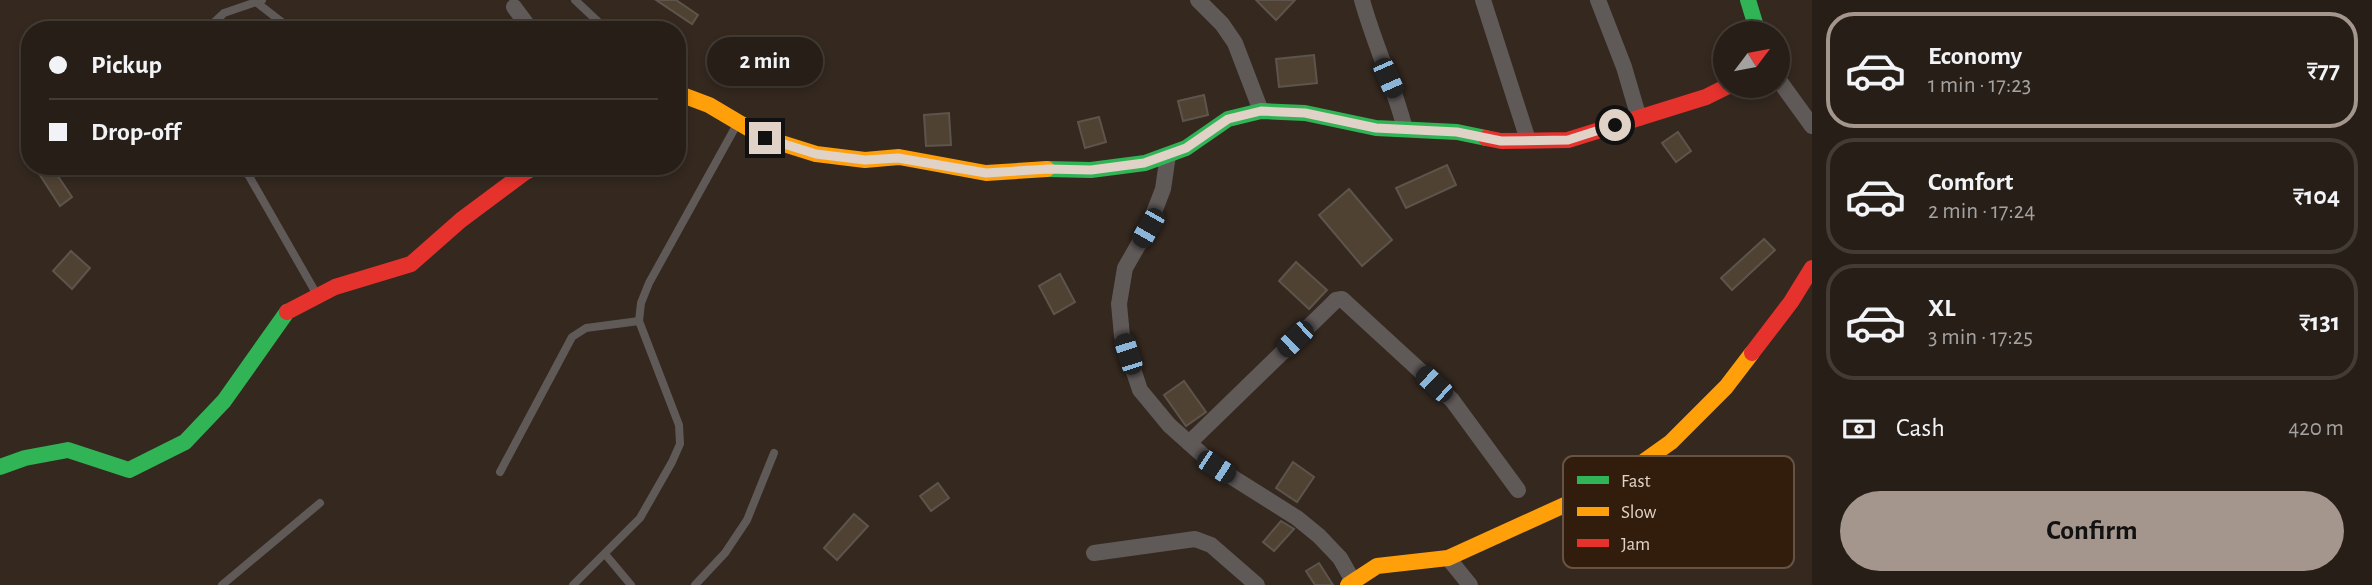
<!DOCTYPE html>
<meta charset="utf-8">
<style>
body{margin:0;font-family:"Alegreya Sans",sans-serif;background:#332b24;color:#f1f3f6;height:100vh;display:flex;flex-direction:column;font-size:26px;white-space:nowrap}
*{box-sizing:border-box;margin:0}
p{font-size:23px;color:#a4a2a1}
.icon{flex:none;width:38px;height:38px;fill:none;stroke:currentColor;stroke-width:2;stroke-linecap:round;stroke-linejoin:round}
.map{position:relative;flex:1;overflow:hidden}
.details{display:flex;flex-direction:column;background:#271e17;width:560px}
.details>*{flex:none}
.banner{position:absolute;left:21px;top:21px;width:665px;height:154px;border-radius:28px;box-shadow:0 4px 10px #0003,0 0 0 2px #433c36;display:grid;align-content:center;height:154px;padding:0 28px;background:#271e17}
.needle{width:46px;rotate:58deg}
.controls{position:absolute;left:1713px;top:21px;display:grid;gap:14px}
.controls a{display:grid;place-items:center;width:77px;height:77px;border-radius:50%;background:#271e17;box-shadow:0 4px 10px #0003,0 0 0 2px #433c36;font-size:35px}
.end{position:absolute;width:32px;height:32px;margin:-16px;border:9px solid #e0d2c7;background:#111;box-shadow:0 0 0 4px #111}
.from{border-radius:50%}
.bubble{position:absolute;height:49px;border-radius:24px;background:#271e17;box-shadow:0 4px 10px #0003,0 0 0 2px #433c36;font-size:23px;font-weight:700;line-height:49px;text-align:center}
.car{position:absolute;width:21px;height:42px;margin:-21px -10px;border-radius:9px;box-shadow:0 0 5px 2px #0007;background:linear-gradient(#222 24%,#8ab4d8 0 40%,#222 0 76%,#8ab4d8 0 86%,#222 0)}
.banner b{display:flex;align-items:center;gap:24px;height:66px;font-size:26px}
.banner b+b{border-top:2px solid #433c36}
.banner i{width:18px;height:18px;background:#f1f3f6}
ul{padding:12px 0 0;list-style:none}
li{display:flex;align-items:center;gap:21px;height:116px;margin:0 14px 10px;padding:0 14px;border:4px solid #433c36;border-radius:28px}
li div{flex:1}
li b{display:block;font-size:26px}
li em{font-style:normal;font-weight:700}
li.selected{border-color:#a4968c}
li>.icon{width:63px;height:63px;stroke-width:1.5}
.pay{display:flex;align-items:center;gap:18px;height:77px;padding:0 28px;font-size:26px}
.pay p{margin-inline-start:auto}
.action{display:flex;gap:14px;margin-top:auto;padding:14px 28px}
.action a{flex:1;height:80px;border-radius:42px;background:#a4968c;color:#111;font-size:28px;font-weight:700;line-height:80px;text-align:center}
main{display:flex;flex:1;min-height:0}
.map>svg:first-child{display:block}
.building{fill:#4f4233;stroke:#5d544b;stroke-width:2}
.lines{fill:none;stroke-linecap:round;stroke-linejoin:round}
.lane{stroke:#5f5958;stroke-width:8}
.street{stroke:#5f5958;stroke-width:16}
.fast{stroke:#30b455;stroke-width:16}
.slow{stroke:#ff9f0a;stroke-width:16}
.jam{stroke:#e5322d;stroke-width:16}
.route{stroke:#e0d2c7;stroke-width:9}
.key{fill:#321d0c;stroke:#665344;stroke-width:2}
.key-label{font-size:19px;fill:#e0d2c7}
</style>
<main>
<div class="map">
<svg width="1812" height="585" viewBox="0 0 1812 585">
<rect width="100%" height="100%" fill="#34281f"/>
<g class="building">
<path d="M 656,0 L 676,0 L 698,15 L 692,24 Z"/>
<path d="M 1256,0 L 1295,0 L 1276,20 Z"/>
<path d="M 1314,55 L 1317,83 L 1279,87 L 1276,59 Z"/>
<path d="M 1204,95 L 1208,115 L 1183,121 L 1178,101 Z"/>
<path d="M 949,113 L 951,145 L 926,146 L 924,115 Z"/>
<path d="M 1099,117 L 1106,142 L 1085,148 L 1078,122 Z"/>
<path d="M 1678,132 L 1691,151 L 1676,162 L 1662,143 Z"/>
<path d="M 1447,165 L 1456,185 L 1406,208 L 1396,188 Z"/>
<path d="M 34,166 L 51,166 L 72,197 L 60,206 Z"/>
<path d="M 1349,189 L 1392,240 L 1362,266 L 1319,215 Z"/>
<path d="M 1764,239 L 1775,250 L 1732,290 L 1721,278 Z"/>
<path d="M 71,251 L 90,268 L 72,289 L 53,271 Z"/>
<path d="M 1296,262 L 1327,290 L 1309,309 L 1279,281 Z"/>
<path d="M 1060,274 L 1075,302 L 1054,314 L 1039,286 Z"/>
<path d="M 1184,381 L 1206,412 L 1186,426 L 1164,395 Z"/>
<path d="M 1293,462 L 1314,477 L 1297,502 L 1276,488 Z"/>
<path d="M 938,483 L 949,498 L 931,511 L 920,496 Z"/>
<path d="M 854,514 L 868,526 L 837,560 L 824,548 Z"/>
<path d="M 1281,521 L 1294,529 L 1274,551 L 1263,542 Z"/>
<path d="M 1319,563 L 1333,585 L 1315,585 L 1306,571 Z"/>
</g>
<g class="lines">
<g class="lane">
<path d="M 575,0 L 607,30"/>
<path d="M 256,2 L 292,30"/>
<path d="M 206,30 L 224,13 L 262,0"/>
<path d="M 241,166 L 249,176 L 316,293"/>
<path d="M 500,472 L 572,337 L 586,328 L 639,321"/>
<path d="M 605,554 L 631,585"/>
<path d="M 222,585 L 320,503"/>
<path d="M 573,585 L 640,518 L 672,462 L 680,444 L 679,425 L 639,321 L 641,303 L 649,283 L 736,126"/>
<path d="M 695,585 L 725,553 L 747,520 L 774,453"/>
</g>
<g class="street">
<path d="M 1198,0 L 1222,24 L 1235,43 L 1261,111"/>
<path d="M 1362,0 C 1374,44 1394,85 1405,129"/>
<path d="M 1483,0 L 1528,140"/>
<path d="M 1598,0 L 1624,67 L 1639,118"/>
<path d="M 514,7 L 531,30"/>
<path d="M 1778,79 L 1812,126"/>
<path d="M 1168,155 L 1163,189 L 1148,228 L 1125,268 L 1119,304 L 1122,336 L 1140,390 L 1169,425 L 1216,467 L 1297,518 L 1319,536 L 1340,558 L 1353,581"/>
<path d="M 1189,443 L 1331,305 L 1336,300 L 1342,299 L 1452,400 L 1518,490"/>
<path d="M 1094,553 L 1195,539 L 1211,545 L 1257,585"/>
<path d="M 1448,558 L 1470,585"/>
</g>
<g class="fast">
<path d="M 1748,0 L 1758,33"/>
<path d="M 1047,169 L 1091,170 L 1145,163 L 1186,148 L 1228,119 L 1261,111 L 1305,113 L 1376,128 L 1457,132 L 1486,138"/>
<path d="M 0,467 L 25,458 L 68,450 L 129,470 L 185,442 L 224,401 L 287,312"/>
</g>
<g class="slow">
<path d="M 677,93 L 709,105 L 765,138 L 816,154 L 865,160 L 899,157 L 986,173 L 1047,169"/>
<path d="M 1348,585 L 1377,566 L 1448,558 L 1569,503 L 1643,462 L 1671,442 L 1726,387 L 1752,353"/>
</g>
<g class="jam">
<path d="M 1486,138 L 1501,141 L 1568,140 L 1706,97 L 1728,86"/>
<path d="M 287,312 L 335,287 L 411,264 L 461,220 L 524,173 L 537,166"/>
<path d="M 1752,353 L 1791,302 L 1812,268"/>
</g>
</g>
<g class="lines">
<path class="route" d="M 765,138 L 816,154 L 865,160 L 898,158 L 986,173 L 1048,169 L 1091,170 L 1144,163 L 1186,148 L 1228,119 L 1261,111 L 1305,113 L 1376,128 L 1457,132 L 1501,141 L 1568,140 L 1615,125"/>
</g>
<rect x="1563" y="456" width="231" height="112" rx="10" class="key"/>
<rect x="1577" y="476" width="32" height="8" fill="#30b455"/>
<rect x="1577" y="507" width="32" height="9" fill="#ff9f0a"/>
<rect x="1577" y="539" width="32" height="8" fill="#e5322d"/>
<g class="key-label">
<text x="1621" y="487">Fast</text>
<text x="1621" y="518">Slow</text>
<text x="1621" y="550">Jam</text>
</g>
</svg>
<div class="controls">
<a><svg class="needle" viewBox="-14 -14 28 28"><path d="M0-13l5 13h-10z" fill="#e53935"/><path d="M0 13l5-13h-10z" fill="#a4a2a1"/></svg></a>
</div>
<i class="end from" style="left:1615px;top:125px"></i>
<i class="end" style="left:765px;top:138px"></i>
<div class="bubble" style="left:707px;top:37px;width:116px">2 min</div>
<i class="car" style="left:1388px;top:78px;rotate:156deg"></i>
<i class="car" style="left:1148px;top:228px;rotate:210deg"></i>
<i class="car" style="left:1295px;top:339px;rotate:226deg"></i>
<i class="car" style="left:1128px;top:354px;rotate:342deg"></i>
<i class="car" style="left:1434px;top:384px;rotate:313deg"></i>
<i class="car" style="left:1216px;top:467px;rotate:123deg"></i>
<div class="banner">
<b><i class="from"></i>Pickup</b>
<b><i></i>Drop-off</b>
</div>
</div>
<section class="details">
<ul>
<li class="selected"><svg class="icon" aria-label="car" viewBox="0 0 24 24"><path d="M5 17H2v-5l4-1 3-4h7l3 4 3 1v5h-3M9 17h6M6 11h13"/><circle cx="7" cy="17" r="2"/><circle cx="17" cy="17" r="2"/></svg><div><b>Economy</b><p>1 min · 17:23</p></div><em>₹77</em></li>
<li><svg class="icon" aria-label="car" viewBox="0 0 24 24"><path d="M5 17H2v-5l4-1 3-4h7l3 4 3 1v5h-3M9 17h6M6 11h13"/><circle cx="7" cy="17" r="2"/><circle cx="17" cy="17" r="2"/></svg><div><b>Comfort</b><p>2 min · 17:24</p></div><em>₹104</em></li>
<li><svg class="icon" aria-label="car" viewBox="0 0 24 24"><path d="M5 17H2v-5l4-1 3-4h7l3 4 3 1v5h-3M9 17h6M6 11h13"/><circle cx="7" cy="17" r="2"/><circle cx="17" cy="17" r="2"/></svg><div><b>XL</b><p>3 min · 17:25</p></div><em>₹131</em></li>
</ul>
<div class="pay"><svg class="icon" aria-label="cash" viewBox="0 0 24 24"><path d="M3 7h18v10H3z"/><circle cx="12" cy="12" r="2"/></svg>Cash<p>420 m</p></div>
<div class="action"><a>Confirm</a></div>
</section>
</main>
